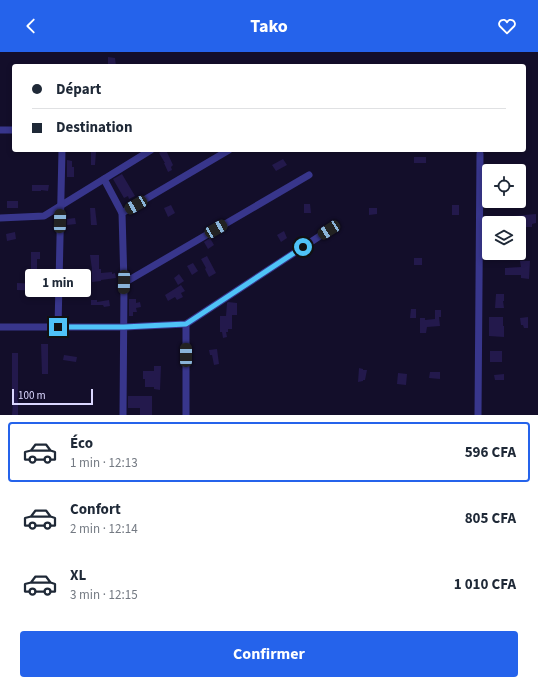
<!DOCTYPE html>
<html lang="fr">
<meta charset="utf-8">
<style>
body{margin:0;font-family:"Source Sans 3",sans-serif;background:#f6f6f7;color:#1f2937;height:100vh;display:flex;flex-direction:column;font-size:15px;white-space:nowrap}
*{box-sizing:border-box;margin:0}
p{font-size:13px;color:#747a83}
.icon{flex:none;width:22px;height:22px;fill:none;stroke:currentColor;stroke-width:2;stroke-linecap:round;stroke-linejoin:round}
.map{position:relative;height:363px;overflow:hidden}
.side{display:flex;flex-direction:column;background:#fff;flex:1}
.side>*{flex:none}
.top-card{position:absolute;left:12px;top:12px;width:514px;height:88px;border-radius:4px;box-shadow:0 2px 6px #0003;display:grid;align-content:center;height:88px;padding:0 20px;background:#fff}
.controls{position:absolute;left:482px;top:112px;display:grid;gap:8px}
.controls a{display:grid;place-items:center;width:44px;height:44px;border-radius:4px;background:#fff;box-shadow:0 2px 6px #0003;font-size:20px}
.scale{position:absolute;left:12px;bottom:10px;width:81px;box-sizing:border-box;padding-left:4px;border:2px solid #dbd7ff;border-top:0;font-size:11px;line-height:14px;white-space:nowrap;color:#dbd7ff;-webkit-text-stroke:3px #130e2a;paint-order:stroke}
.end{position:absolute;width:18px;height:18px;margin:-9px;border:5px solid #4fc3f7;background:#111;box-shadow:0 0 0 2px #111}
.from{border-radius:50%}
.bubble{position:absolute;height:28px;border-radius:4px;background:#fff;box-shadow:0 2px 6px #0003;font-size:13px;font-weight:700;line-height:28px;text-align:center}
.car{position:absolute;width:12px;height:24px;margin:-12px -6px;border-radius:5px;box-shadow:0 0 3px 1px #0007;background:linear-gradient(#222 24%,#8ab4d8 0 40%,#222 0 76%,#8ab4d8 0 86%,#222 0)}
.top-card b{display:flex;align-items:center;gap:14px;height:38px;font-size:15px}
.top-card b+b{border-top:1px solid #e0e1e3}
.top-card i{width:10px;height:10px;background:#1f2937}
ul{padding:7px 0 0;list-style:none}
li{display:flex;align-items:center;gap:12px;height:60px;margin:0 8px 6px;padding:0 12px;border:2px solid transparent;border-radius:4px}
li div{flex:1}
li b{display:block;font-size:15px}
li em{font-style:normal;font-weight:700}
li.active{border-color:#2563eb}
li>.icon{width:36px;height:36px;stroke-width:1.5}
.primary-button{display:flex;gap:8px;margin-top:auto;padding:8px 20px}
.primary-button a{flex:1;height:46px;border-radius:4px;background:#2563eb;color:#fff;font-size:16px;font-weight:700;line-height:46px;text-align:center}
header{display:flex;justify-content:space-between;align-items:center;height:52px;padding:0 20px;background:#2563eb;color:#fff;font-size:18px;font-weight:700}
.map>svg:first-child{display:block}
.building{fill:#23194c}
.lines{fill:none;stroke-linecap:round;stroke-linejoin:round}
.minor{stroke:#38368c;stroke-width:7}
.route{stroke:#4fc3f7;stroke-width:5}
</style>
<header><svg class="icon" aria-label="back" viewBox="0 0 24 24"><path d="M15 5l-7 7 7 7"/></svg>Tako<svg class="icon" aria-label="heart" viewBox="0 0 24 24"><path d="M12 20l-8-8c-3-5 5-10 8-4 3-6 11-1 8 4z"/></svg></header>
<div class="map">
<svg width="538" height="363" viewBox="0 0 538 363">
<rect width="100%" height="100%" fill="#130e2a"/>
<g class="building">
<path d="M 108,5 L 115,6 L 116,14 L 108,13 Z"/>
<path d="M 164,98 L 166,98 L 173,113 L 171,115 L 172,118 L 168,120 L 164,111 L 165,111 L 159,101 Z"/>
<path d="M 91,100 L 96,100 L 95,113 L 91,113 Z"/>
<rect x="414" y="105" width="12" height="6"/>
<path d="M 283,107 L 287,113 L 276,119 L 272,113 Z"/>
<path d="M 67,108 L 72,109 L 72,115 L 74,115 L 74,125 L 67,125 Z"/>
<path d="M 122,122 L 135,144 L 129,147 L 128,144 L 124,146 L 113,127 Z"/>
<path d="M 32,133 L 49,133 L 48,139 L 41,138 L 41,139 L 32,139 Z"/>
<rect x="7" y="149" width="11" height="7"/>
<path d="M 304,152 L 310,152 L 311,161 L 304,161 Z"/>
<path d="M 171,153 L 175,161 L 168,165 L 164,156 Z"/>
<rect x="452" y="153" width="7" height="10"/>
<path d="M 90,156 L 95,156 L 97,173 L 91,173 Z"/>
<path d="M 369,156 L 377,156 L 377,162 L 369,163 Z"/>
<path d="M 536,162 L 536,171 L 532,172 L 532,175 L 525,175 L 525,172 L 513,171 L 513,164 Z"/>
<path d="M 75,166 L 76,172 L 67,173 L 67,167 Z"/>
<path d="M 284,179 L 287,186 L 281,190 L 277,183 Z"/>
<path d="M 15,180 L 16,187 L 7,189 L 6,182 Z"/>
<path d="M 210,186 L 214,193 L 208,197 L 204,190 Z"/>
<path d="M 31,200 L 40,200 L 40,207 L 37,207 L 37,218 L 41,218 L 41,223 L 31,223 Z"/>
<path d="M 90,203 L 99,203 L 99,217 L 101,217 L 101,221 L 112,220 L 112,222 L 115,221 L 116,226 L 101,228 L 101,229 L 92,230 L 92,217 Z"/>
<path d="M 207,204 L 216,221 L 209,225 L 205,217 L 206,216 L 201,207 Z"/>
<rect x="414" y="206" width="8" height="7"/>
<path d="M 520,209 L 530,209 L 529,227 L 521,226 L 521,223 L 505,223 L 505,216 L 521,215 Z"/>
<path d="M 193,211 L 198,219 L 192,223 L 187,214 Z"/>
<path d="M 179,222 L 184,229 L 178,233 L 174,226 Z"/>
<path d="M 17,231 L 40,232 L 40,239 L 17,238 Z"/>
<path d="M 181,233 L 185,239 L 181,241 L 183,245 L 177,248 L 175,245 L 168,249 L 165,243 Z"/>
<path d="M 496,242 L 504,242 L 504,249 L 503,249 L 504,256 L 495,256 Z"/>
<path d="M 129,247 L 136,247 L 136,251 L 140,250 L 141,255 L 136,256 L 137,260 L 133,260 L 133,264 L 129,264 Z"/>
<path d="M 91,248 L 97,248 L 97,250 L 109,248 L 110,254 L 104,255 L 103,253 L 91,253 Z"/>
<path d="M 228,250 L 237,251 L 237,263 L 232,263 L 232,277 L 228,277 L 228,280 L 226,280 L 227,285 L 223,286 L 222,280 L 220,280 L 220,264 L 226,264 L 227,251 Z"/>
<path d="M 411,257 L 416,257 L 416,266 L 410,266 Z"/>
<path d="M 435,258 L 441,258 L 441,265 L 439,265 L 440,274 L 427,275 L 426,281 L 420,281 L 420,266 L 425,266 L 425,268 L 435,267 Z"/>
<path d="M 489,265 L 503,265 L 503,274 L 504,274 L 504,285 L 489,284 Z"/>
<path d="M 528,265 L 528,276 L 524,276 L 523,273 L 521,273 L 520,266 Z"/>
<path d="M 41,292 L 48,292 L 48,322 L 42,322 Z"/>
<path d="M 217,297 L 219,312 L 214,313 L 212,303 L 210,303 L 209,298 Z"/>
<rect x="490" y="299" width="12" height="11"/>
<path d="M 12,301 L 18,301 L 18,363 L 12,363 L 13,350 L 12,350 Z"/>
<path d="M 64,303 L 77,305 L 76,310 L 63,308 Z"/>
<path d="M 154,314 L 161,314 L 160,338 L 154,337 L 154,335 L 145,335 L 145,327 L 143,327 L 143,319 L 154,319 Z"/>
<path d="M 359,316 L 363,317 L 363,318 L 367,318 L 365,328 L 363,328 L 363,329 L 358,330 Z"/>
<path d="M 430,320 L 440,320 L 440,327 L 429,326 Z"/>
<path d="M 398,321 L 407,322 L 406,333 L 397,332 Z"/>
<path d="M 504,322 L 504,328 L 495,328 L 494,323 Z"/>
<path d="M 128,344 L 152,344 L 152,363 L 140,363 L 140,356 L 128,356 Z"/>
</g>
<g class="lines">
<g class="minor">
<path d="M 0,78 L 14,78"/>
<path d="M 104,127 L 122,161 L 124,231"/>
<path d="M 122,161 L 229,98"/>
<path d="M 0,166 L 44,164 L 151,98"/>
<path d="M 0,275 L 124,275 L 186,272 L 329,178"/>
<path d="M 58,275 L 62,98"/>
<path d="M 123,363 L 124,231 L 309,123"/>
<path d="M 186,363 L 186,272"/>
<path d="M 478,363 L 480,102"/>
</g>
</g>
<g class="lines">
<path class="route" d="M 58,275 L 124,275 L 186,272 L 303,195"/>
</g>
</svg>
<div class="controls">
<a><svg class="icon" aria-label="locate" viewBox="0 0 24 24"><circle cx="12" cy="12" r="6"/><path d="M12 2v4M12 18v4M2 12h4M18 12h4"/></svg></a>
<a><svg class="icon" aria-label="layers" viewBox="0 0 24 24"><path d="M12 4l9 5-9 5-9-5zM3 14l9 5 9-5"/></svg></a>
</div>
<div class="scale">100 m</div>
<i class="end from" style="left:303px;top:195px"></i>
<i class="end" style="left:58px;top:275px"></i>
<div class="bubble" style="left:25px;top:217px;width:66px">1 min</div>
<i class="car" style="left:136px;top:153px;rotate:240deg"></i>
<i class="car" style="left:60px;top:169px;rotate:1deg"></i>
<i class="car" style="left:216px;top:177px;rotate:60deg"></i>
<i class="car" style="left:329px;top:178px;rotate:237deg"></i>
<i class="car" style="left:124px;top:230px;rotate:181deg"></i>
<i class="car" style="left:186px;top:303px;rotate:0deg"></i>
<div class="top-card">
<b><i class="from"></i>Départ</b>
<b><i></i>Destination</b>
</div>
</div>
<section class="side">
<ul>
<li class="active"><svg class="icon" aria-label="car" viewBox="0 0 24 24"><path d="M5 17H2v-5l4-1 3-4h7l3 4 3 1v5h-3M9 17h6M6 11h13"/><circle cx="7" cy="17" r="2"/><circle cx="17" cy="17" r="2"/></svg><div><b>Éco</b><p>1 min · 12:13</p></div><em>596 CFA</em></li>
<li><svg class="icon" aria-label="car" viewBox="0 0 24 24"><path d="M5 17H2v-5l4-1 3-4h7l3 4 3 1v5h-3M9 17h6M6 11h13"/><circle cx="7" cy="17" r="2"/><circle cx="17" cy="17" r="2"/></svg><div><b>Confort</b><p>2 min · 12:14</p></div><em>805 CFA</em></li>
<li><svg class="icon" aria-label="car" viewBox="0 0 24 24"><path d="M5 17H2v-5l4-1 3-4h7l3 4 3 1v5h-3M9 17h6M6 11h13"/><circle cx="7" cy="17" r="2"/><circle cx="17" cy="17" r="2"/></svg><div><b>XL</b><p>3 min · 12:15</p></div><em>1 010 CFA</em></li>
</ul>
<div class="primary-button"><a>Confirmer</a></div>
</section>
